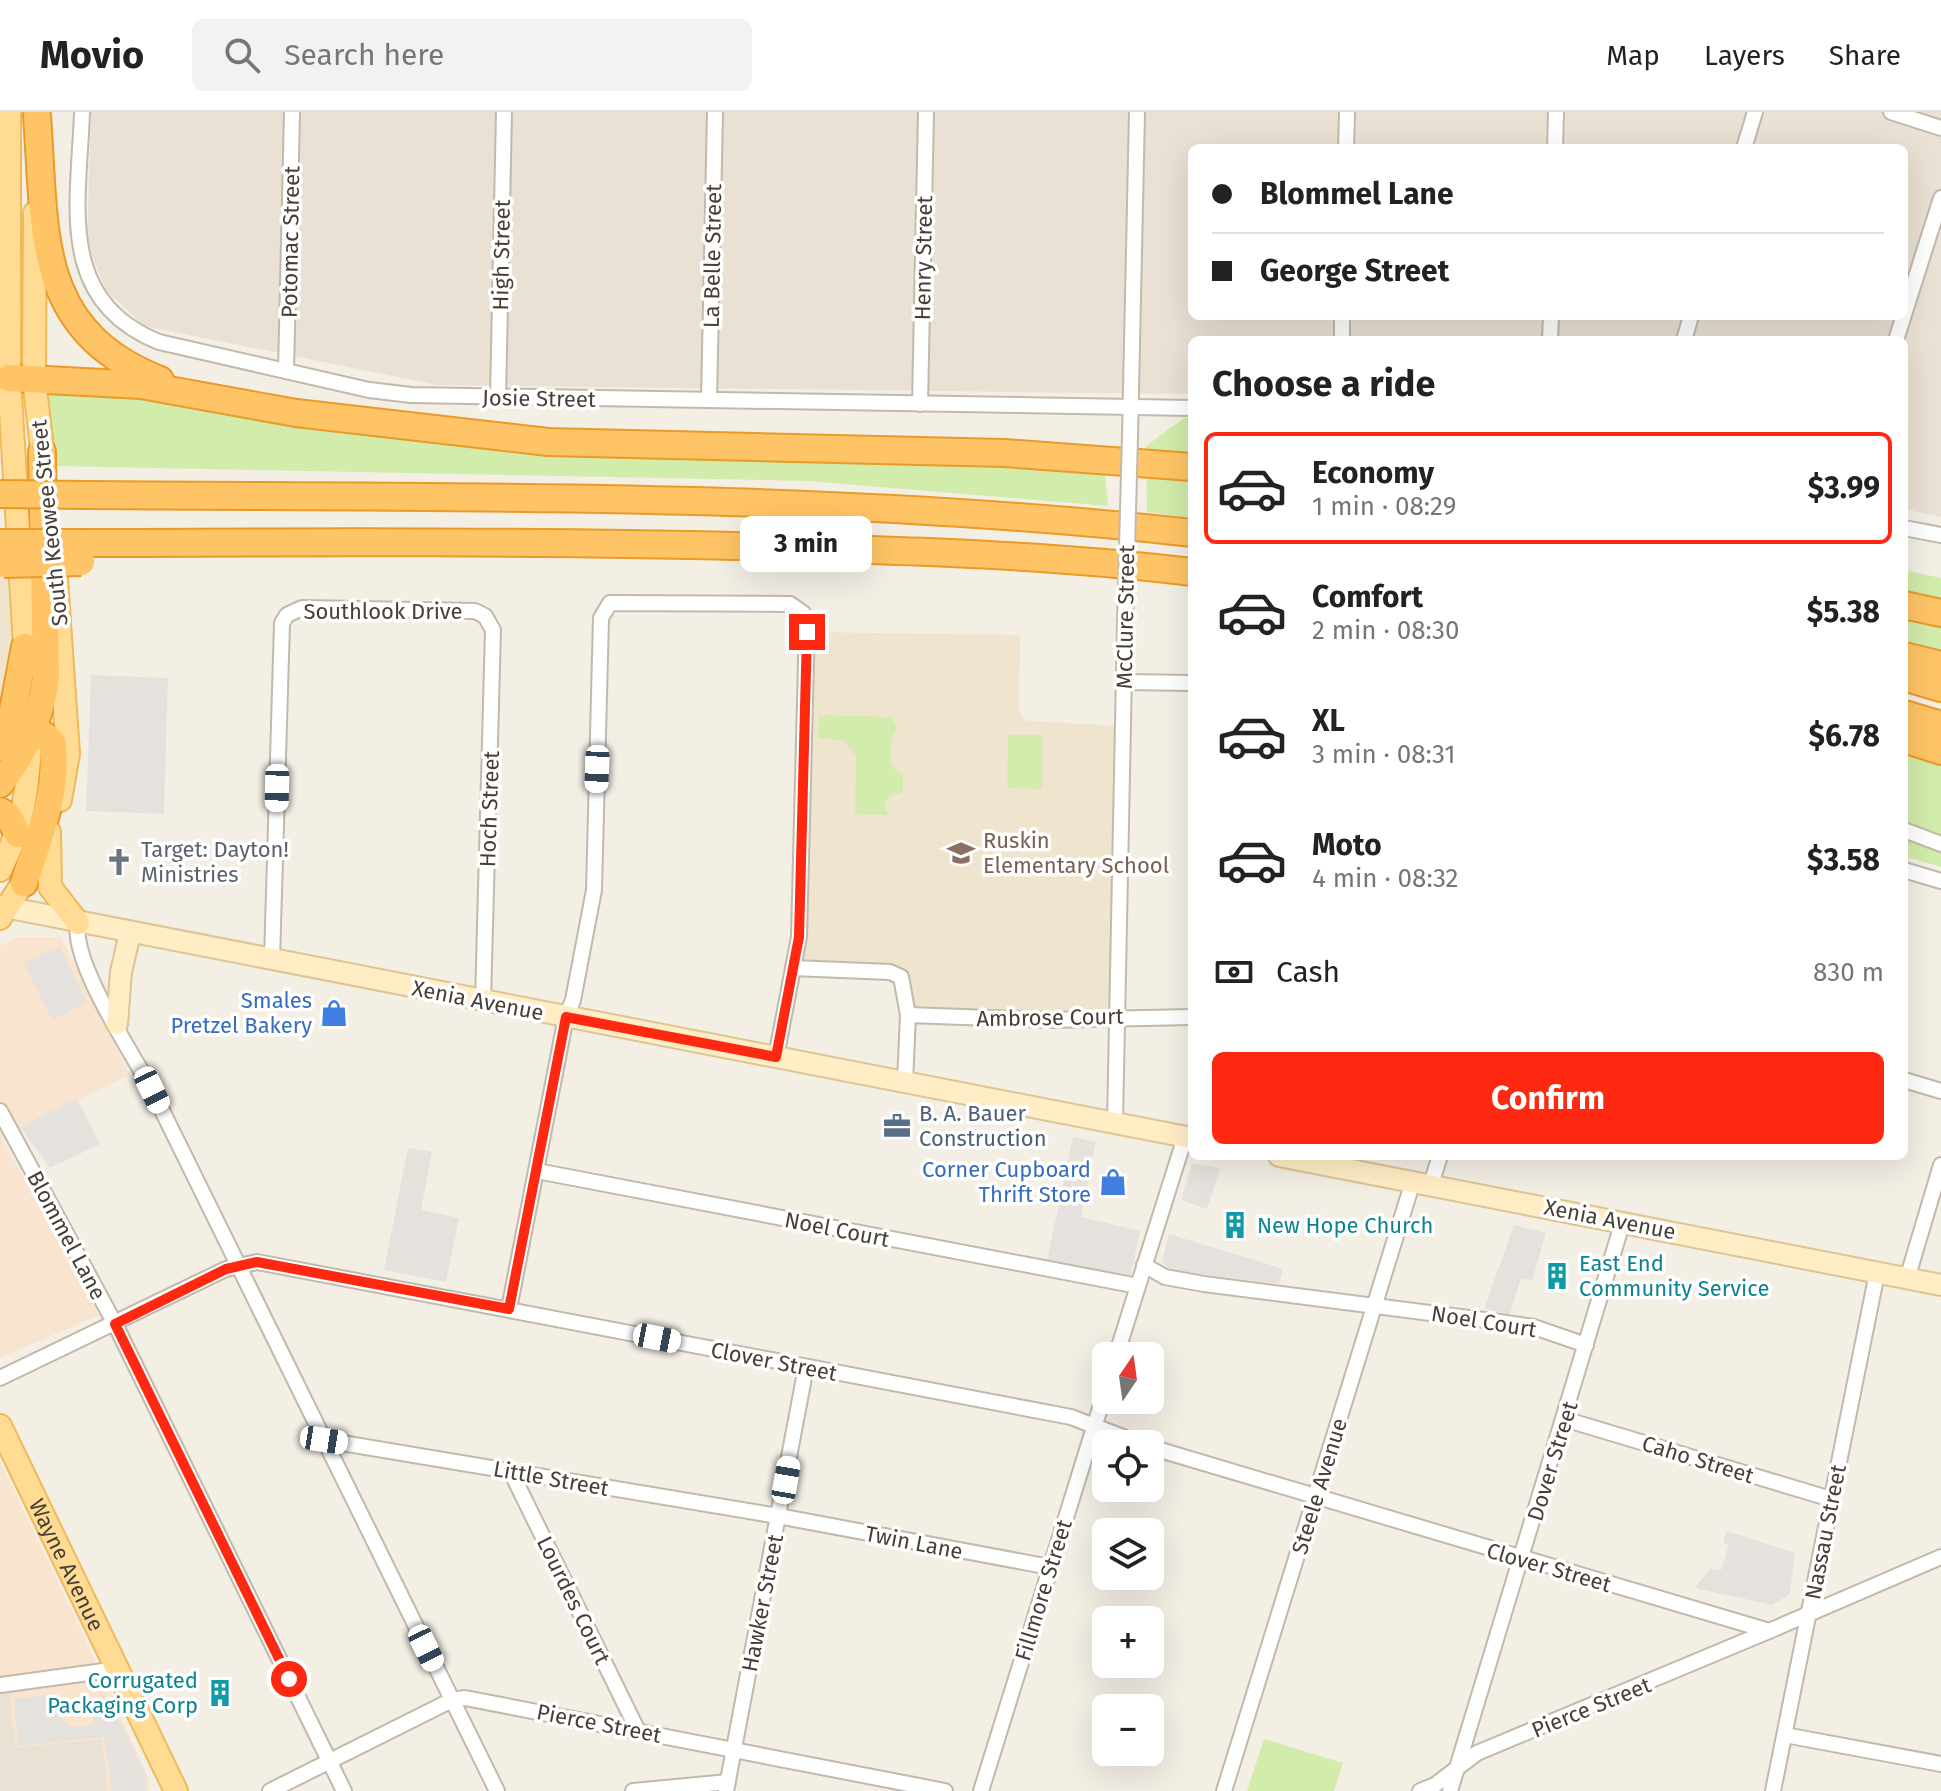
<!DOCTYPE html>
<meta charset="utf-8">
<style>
body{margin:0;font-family:"Fira Sans",sans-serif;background:#f2f2f2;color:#222;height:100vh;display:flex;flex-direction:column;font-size:30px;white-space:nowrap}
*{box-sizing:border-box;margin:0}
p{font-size:26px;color:#767676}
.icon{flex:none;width:44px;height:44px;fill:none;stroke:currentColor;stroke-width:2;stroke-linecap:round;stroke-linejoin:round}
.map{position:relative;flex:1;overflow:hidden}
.sheet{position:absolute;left:1188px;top:224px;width:720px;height:824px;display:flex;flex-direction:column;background:#fff;border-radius:12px;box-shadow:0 8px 32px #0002}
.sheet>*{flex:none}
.banner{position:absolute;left:1188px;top:32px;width:720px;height:176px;border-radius:12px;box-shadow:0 8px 32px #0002;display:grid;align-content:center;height:176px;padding:0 24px;background:#fff}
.needle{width:52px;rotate:13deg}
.tools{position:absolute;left:1092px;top:1230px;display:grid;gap:16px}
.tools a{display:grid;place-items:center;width:72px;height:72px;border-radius:12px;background:#fff;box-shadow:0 8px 32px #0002;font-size:40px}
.end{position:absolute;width:36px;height:36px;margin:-18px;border:10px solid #ff2912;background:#fff;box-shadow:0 0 0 4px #fff}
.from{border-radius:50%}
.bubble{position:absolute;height:56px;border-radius:12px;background:#fff;box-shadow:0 8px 32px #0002;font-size:26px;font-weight:700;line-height:56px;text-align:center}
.car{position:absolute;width:24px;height:48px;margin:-24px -12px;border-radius:10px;box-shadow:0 0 6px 2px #0007;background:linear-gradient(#fff 24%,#345 0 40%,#fff 0 76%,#345 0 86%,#fff 0)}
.banner b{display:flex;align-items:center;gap:28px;height:76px;font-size:30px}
.banner b+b{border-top:2px solid #e0e0e0}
.banner i{width:20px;height:20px;background:#222}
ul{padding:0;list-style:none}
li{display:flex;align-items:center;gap:24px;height:112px;margin:0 16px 12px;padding:0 8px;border:4px solid transparent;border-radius:12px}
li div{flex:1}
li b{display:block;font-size:30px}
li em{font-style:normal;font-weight:700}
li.on{border-color:#ff2912}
li>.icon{width:72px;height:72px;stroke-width:1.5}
h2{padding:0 24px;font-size:36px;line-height:96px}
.pay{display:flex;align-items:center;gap:20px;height:88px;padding:0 24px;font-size:30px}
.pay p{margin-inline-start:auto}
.action{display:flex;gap:16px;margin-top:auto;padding:16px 24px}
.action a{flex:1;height:92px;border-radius:12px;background:#ff2912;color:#fff;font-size:32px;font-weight:700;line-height:92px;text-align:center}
header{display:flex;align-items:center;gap:48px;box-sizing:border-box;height:112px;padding:0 40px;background:#fff;border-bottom:2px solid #e0e0e0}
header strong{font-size:38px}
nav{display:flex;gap:44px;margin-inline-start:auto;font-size:28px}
.search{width:560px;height:72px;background:#f2f2f2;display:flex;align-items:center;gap:20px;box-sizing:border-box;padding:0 28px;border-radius:12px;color:#767676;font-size:30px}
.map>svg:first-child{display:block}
.residential{fill:#e9e1d3;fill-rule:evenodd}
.commercial{fill:#f8e4cf}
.education{fill:#efe4ce}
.green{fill:#d2ecab}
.parking{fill:#e5e2de}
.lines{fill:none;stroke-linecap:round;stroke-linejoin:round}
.street-casing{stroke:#c3b9aa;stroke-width:18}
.secondary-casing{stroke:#dcc493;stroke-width:24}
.primary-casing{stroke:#eeba5a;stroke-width:26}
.highway-casing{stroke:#ea9a29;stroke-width:30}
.street{stroke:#fff;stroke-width:14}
.secondary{stroke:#ffeec5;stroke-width:20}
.primary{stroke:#ffdb94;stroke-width:22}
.highway{stroke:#ffc466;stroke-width:26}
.street-bridge-casing{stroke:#c3b9aa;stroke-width:18;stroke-linecap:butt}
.highway-bridge-casing{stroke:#ea9a29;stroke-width:30;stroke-linecap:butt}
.street-bridge{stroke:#fff;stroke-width:14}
.highway-bridge{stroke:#ffc466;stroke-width:26}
.route{stroke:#ff2912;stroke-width:10}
.labels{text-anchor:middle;stroke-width:7;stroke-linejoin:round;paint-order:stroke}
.street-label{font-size:22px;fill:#473f34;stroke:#fff}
.education-label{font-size:22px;fill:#785e54;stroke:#fff;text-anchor:start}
.worship-label{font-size:22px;fill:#5b616d;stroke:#fff;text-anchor:start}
.shop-label{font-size:22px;fill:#366cbe;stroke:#fff;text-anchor:end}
.service-label{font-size:22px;fill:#4e5e75;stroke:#fff;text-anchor:start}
.culture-label{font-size:22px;fill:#0d838f;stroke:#fff;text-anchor:start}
</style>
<header>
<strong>Movio</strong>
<div class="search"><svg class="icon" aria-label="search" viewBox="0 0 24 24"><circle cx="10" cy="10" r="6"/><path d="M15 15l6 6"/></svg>Search here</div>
<nav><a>Map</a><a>Layers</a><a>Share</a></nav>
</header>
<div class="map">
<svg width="1941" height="1679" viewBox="0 0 1941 1679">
<rect width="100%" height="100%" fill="#f4efe5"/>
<g class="residential">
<path d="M 91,0 L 1941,0 L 1941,405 L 1904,397 L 1904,228 L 1192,228 L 1192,282 L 438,273 L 144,214 L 106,178 L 87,131 ZM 1192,36 L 1904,36 L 1904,204 L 1192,204 Z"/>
<path d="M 9,1576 L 103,1627 L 108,1679 L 0,1679 L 0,1577 Z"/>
</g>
<g class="commercial">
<path d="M 18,825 L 61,825 L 130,963 L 1,1025 L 99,1203 L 0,1246 L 0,834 Z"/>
<path d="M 0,1349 L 104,1567 L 150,1670 L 148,1679 L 108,1679 L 102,1627 L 15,1636 L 9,1576 L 0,1576 Z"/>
</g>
<g class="education">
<path d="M 0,465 L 11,465 L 15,537 L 0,622 Z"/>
<path d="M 807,520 L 1020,523 L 1019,598 L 1022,606 L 1028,609 L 1123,614 L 1117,904 L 908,903 L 901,865 L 794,856 Z"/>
</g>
<g class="green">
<path d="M 48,277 L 1105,363 L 1108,394 L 808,369 L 54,354 Z"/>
<path d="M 1184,306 L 1192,307 L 1192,406 L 1147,400 L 1146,334 Z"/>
<path d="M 1904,458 L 1941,466 L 1941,540 L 1904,531 Z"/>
<path d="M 819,603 L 890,605 L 897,614 C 890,631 887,642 895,658 L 903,662 L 903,680 L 889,684 L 884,694 L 889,703 L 855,702 L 856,644 L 845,629 L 818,626 Z"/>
<path d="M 1008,623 L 1042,623 L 1042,677 L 1007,676 Z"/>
<path d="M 1904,642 L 1941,652 L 1941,755 L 1904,744 Z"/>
<path d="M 1264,1627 L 1343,1651 L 1334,1679 L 1247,1679 Z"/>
</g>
<g class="parking">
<path d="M 91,563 L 168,566 L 164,702 L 86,699 Z"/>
<path d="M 60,835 L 87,890 L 52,908 L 24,851 Z"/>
<path d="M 77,987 L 100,1032 L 50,1056 L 20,1015 Z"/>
<path d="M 1073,1025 L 1096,1030 L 1081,1105 L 1140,1119 L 1130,1167 L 1047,1149 Z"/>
<path d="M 408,1036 L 432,1040 L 421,1098 L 459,1106 L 446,1170 L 384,1158 Z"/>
<path d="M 1192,1051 L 1220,1056 L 1207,1097 L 1181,1088 Z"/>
<path d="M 1514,1113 L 1546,1121 L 1532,1169 L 1521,1166 L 1510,1202 L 1484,1197 Z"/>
<path d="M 1169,1122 L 1283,1157 L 1279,1172 L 1170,1158 L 1162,1149 Z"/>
<path d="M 1727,1419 L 1795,1441 L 1790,1482 L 1772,1493 L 1695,1476 L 1710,1457 L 1721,1458 L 1729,1432 L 1723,1431 Z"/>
<path d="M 57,1582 L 60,1605 L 71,1615 L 93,1613 L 93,1603 L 115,1601 L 147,1665 L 145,1679 L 112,1679 L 104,1625 L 18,1634 L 14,1587 Z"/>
</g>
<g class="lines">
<g class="street-casing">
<g id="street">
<path d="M 82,0 C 79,91 55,188 159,230 L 369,278 L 411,283 L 1192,296"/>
<path d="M 1891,0 L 1941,16"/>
<path d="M 1346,36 L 1347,0"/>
<path d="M 1555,36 L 1556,0"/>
<path d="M 1744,36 L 1755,0"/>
<path d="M 1342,228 L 1342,204"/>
<path d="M 1550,228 L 1551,204"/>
<path d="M 1684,228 L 1691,204"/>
<path d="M 1896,228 L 1941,86"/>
<path d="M 286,259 L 292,0"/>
<path d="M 498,286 L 504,0"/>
<path d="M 709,288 L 715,0"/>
<path d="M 920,292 L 926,0"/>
<path d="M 1130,324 L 1137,0"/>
<path d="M 1904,416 L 1941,423"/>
<path d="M 1124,570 L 1192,571"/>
<path d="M 1904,718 L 1941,732"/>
<path d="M 1904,758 L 1941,769"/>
<path d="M 78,811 C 71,851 132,940 152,978 L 497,1679"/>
<path d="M 272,848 L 282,511 L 287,503 L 302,496 L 475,499 L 485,504 L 493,518 L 483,889"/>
<path d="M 793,856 L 890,860 L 901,865 L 908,903 L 905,970"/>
<path d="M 908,903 L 1049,908 L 1192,905"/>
<path d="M 1904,968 L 1941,979"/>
<path d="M 0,999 L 115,1212 L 344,1679"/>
<path d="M 1115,1011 L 1125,511"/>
<path d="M 537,1059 L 1138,1174"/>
<path d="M 1431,1072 L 1440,1044"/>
<path d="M 1144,1153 L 1165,1165 L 1204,1172 L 1500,1210 L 1534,1215 L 1586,1233"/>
<path d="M 1907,1167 L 1941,1053"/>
<path d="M 509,1197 L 566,905 L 573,888 L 594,778 L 601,506 L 610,491 L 790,492 L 803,501 L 807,510 L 799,825 L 776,945"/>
<path d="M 1116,1244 L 1185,1025"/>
<path d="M 0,1266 L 226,1157 L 257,1150 L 1071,1305 L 1141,1332"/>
<path d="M 1564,1307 L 1831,1387"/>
<path d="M 324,1328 L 778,1404 L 1050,1455"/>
<path d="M 1150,1335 L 1769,1519 L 1941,1445"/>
<path d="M 511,1360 L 637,1617"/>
<path d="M 0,1573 L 118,1557"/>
<path d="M 1785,1623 L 1941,1652"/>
<path d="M 270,1679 L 452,1588 L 465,1586 L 945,1679"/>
<path d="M 633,1679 L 728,1670"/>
<path d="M 726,1679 L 806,1255"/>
<path d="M 981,1679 L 1106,1277"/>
<path d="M 1224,1679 L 1413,1069"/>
<path d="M 1420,1679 L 1435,1673 L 1477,1641 L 1769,1519"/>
<path d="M 1450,1679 L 1623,1109"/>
<path d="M 1773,1679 L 1877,1161"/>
</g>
</g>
<g class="secondary-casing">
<g id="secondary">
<path d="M 0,794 L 1192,1026"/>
<path d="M 117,912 L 121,860 L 130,821"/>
<path d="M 1279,1044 L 1941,1173"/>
</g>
</g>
<g class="primary-casing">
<g id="primary">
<path d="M 9,0 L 9,266 L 26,550"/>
<path d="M 35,101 L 34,267 L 44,354"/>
<path d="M 55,452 L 68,642 L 60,688"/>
<path d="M 49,720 L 50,775 L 78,811"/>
<path d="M 0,758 C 23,715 29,673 30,625"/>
<path d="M 0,806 L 32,757"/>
<path id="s1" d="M 0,1314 L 176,1679"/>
</g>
</g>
<g class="highway-casing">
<g id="highway">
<path d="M 37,4 C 46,120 33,218 160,268"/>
<path d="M 9,266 L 141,273 L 296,301 L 548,330 L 1004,341 L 1192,355"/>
<path d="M 84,383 C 453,386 824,380 1192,421"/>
<path d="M 86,431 C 316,430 546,429 776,435 C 915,439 1054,443 1192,460"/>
<path d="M 1904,493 L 1941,501"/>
<path d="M 1904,544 L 1941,553"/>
<path d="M 1904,565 L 1941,576"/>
<path d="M 1904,602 L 1941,613"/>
<path d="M 1904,627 L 1941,639"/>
<path d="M 1,633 L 16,625 L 44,623 L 52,630 C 60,676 38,728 24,771"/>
<path d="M 0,635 L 11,609 L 25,535"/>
<path d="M 0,672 C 25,640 41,605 46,565 L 42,340"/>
<path d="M 0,699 L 8,704 L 18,722"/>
</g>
</g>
<use href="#street" class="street"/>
<use href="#secondary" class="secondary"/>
<use href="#primary" class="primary"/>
<use href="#highway" class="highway"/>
<g class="street-bridge-casing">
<path id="street-bridge" d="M 1125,511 L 1130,324"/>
</g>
<g class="highway-bridge-casing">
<g id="highway-bridge">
<path d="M 0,382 L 84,383"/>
<path d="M 0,431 L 86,431"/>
<path d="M 4,452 L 81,450"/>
</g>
</g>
<use href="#street-bridge" class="street-bridge"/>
<use href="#highway-bridge" class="highway-bridge"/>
</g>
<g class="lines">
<path class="route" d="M 289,1567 L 115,1212 L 226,1157 L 257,1150 L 509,1197 L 566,905 L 776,945 L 799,825 L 807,520"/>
</g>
<defs>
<g id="school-bare" transform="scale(2.16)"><path d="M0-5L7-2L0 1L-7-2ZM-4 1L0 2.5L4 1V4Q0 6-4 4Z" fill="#8d6e63" stroke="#fff" stroke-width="2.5" paint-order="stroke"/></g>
<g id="church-bare" transform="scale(2.16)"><path d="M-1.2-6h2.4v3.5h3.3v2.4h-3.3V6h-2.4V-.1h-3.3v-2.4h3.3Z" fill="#6b7280" stroke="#fff" stroke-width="2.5" paint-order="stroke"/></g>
<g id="shop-bare" transform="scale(2.16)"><path d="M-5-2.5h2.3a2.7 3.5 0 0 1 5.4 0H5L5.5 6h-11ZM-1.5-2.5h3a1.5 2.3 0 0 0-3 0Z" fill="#3f7fe0" stroke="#fff" stroke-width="2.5" paint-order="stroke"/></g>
<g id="office-bare" transform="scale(2.16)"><path d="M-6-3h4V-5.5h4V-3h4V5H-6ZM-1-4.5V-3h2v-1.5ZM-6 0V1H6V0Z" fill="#5c6f8a" stroke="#fff" stroke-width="2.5" paint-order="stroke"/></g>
<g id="building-bare" transform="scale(2.16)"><path d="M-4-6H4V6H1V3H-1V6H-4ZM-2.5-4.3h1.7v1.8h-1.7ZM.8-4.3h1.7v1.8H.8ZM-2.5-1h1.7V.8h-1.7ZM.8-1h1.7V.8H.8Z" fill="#0f9aa8" stroke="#fff" stroke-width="2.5" paint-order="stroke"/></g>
</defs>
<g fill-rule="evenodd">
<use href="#school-bare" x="961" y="741"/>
<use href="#church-bare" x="119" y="750"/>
<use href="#shop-bare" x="334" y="901"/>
<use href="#office-bare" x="897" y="1014"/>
<use href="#shop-bare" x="1113" y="1070"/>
<use href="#building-bare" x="1235" y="1113"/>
<use href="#building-bare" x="1557" y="1164"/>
<use href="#building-bare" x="220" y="1581"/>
</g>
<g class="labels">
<g class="street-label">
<text transform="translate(290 130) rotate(-89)" y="8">Potomac Street</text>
<text transform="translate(501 143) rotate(-89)" y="8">High Street</text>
<text transform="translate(712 144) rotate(-89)" y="8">La Belle Street</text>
<text transform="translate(923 146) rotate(-89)" y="8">Henry Street</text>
<text transform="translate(539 286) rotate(1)" y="8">Josie Street</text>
<text transform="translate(49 411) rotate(-96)" y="8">South Keowee Street</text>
<text x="383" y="507">Southlook Drive</text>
<text transform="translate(1125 505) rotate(-89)" y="8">McClure Street</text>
<text transform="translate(489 697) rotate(-88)" y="8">Hoch Street</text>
<text transform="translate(478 888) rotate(11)" y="8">Xenia Avenue</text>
<text transform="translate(1050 905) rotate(-1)" y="8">Ambrose Court</text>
<text transform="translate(1610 1107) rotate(11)" y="8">Xenia Avenue</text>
<text transform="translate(837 1117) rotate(11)" y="8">Noel Court</text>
<text transform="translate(67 1123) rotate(62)" y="8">Blommel Lane</text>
<text transform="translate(1484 1209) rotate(9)" y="8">Noel Court</text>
<text transform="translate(774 1249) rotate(11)" y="8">Clover Street</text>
<text transform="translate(1698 1347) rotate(17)" y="8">Caho Street</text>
<text transform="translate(1552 1349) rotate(-73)" y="8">Dover Street</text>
<text transform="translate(551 1366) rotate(10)" y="8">Little Street</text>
<text transform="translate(1319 1374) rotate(-73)" y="8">Steele Avenue</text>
<text transform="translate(1825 1420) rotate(-79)" y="8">Nassau Street</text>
<text transform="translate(914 1430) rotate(11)" y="8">Twin Lane</text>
<text dy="8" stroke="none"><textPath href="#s1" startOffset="154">Wayne Avenue</textPath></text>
<text transform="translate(1549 1455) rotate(16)" y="8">Clover Street</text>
<text transform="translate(1043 1478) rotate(-73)" y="8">Fillmore Street</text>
<text transform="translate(574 1488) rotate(64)" y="8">Lourdes Court</text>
<text transform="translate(762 1491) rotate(-79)" y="8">Hawker Street</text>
<text transform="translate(1591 1595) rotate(-22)" y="8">Pierce Street</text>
<text transform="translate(599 1611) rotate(11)" y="8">Pierce Street</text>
</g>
<g class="education-label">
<text x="983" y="736">Ruskin<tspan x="983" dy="25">Elementary School</tspan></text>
</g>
<g class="worship-label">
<text x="141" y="745">Target: Dayton!<tspan x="141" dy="25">Ministries</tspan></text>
</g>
<g class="shop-label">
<text x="312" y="896">Smales<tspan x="312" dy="25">Pretzel Bakery</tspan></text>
<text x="1091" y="1065">Corner Cupboard<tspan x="1091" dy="25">Thrift Store</tspan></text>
</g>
<g class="service-label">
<text x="919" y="1009">B. A. Bauer<tspan x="919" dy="25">Construction</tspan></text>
</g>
<g class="culture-label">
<text x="1257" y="1121">New Hope Church</text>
<text x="1579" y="1159">East End<tspan x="1579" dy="25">Community Service</tspan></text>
<text x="198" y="1576" text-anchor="end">Corrugated<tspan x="198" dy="25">Packaging Corp</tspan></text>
</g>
</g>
</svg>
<div class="tools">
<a><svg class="needle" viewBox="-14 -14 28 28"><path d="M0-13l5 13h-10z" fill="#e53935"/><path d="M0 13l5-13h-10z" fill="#767676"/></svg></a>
<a><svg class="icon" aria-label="locate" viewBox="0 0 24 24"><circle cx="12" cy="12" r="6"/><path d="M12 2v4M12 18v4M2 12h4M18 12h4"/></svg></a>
<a><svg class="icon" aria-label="layers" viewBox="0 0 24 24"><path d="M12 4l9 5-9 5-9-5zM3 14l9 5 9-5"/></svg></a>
<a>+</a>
<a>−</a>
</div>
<i class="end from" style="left:289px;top:1567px"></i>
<i class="end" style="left:807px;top:520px"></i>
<div class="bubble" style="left:740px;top:404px;width:132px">3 min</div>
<i class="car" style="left:597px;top:657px;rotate:182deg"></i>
<i class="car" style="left:277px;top:676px;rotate:181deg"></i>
<i class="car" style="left:152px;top:978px;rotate:154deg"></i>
<i class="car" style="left:657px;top:1226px;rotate:101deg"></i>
<i class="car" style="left:324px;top:1328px;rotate:99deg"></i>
<i class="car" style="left:786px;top:1368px;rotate:10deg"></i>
<i class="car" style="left:426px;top:1536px;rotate:154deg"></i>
<div class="banner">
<b><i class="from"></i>Blommel Lane</b>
<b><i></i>George Street</b>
</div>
<section class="sheet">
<h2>Choose a ride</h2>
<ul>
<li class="on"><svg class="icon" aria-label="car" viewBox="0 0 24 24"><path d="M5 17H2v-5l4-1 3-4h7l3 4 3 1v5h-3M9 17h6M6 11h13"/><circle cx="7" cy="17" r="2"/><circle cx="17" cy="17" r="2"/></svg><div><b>Economy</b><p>1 min · 08:29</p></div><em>$3.99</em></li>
<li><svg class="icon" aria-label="car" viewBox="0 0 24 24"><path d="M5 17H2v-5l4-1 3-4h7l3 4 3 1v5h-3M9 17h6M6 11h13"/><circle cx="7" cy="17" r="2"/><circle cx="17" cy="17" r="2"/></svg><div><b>Comfort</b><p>2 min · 08:30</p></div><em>$5.38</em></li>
<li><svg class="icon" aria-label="car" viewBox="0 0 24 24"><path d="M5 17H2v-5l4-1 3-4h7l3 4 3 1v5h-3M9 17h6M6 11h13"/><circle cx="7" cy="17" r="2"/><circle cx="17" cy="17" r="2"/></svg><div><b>XL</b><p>3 min · 08:31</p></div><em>$6.78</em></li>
<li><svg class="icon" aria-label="car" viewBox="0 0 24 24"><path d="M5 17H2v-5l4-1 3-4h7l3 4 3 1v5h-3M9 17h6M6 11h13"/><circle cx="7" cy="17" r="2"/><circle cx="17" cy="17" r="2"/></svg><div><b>Moto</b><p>4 min · 08:32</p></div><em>$3.58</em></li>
</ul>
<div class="pay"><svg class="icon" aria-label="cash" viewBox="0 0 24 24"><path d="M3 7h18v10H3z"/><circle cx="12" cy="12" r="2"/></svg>Cash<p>830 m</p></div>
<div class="action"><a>Confirm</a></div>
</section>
</div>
